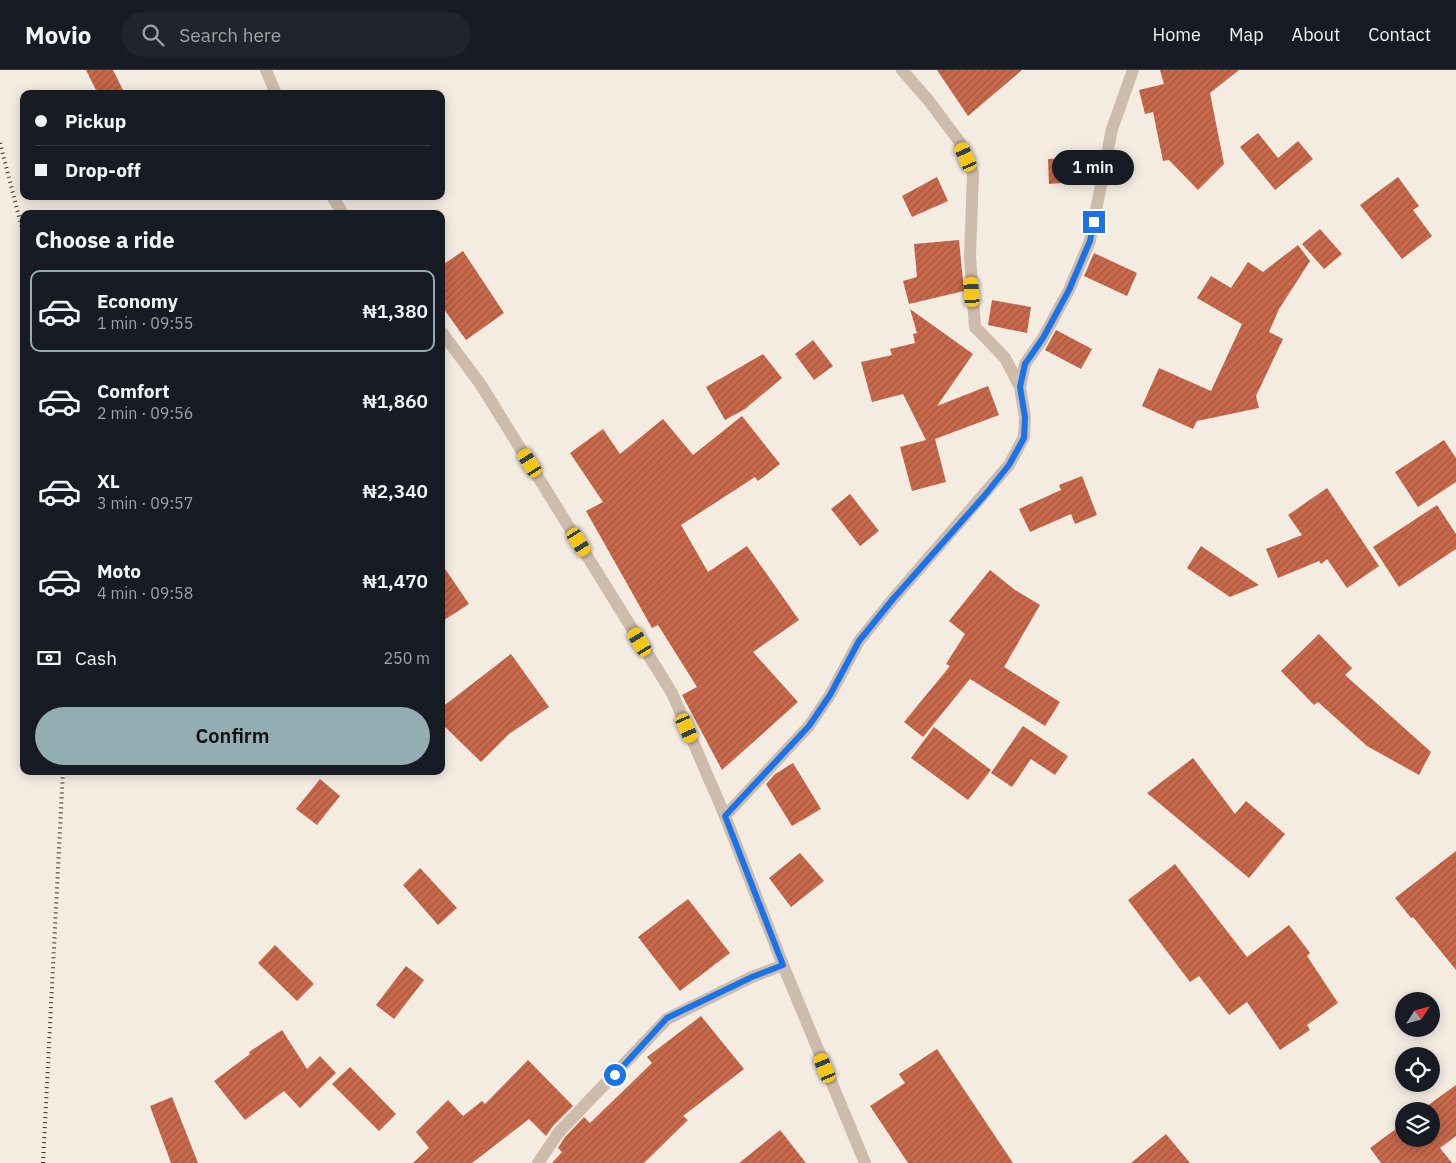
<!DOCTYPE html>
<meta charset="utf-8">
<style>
body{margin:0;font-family:"IBM Plex Sans",sans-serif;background:#20242c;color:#f1f3f6;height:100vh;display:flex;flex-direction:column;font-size:19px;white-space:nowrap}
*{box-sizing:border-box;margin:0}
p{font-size:16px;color:#9ea1a6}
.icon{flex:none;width:28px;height:28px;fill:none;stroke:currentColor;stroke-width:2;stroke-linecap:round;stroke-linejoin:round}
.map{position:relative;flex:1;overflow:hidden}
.panel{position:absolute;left:20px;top:140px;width:425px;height:565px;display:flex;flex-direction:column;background:#171b24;border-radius:10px;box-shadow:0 2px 12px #0003}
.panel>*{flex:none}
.top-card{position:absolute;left:20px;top:20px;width:425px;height:110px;border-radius:10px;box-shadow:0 2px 12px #0003;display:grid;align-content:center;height:110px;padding:0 15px;background:#171b24}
.needle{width:32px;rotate:54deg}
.fabs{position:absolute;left:1395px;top:922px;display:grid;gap:10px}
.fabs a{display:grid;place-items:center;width:45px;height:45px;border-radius:50%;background:#171b24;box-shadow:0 2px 12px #0003;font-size:25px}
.end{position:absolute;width:22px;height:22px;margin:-11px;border:6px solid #1a73e8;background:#fff;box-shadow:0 0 0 2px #fff}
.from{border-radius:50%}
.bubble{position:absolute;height:35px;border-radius:18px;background:#171b24;box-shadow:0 2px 12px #0003;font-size:16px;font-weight:600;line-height:35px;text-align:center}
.car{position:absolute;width:15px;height:30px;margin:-15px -8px;border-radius:6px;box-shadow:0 0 4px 1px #0007;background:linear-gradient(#f5c518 24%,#345 0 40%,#f5c518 0 76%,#345 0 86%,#f5c518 0)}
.top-card b{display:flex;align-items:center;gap:18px;height:48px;font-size:19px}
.top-card b+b{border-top:1px solid #363941}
.top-card i{width:12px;height:12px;background:#f1f3f6}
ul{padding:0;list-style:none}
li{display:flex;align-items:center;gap:15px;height:82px;margin:0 10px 8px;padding:0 5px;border:2px solid transparent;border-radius:10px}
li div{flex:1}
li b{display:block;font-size:19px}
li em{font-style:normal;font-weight:600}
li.selected{border-color:#92aeb2}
li>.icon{width:45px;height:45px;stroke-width:1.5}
h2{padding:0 15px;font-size:22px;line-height:60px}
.pay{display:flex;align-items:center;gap:12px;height:55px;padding:0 15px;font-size:19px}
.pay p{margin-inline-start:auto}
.primary-button{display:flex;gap:10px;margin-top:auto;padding:10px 15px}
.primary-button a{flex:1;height:58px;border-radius:30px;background:#92aeb2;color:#111;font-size:20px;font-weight:600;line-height:58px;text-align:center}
header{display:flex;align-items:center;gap:30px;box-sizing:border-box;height:70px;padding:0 25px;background:#171b24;border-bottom:1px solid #363941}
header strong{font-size:24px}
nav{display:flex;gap:28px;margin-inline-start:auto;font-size:18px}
.search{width:350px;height:45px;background:#20242c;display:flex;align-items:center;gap:12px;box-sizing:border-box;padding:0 18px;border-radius:28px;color:#9ea1a6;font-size:19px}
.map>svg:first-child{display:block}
.building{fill:url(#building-hatch)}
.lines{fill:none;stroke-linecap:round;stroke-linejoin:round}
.minor{stroke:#cdbbac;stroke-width:12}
.rail{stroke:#3b302b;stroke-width:4;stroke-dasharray:1 4;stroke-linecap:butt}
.route{stroke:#1a73e8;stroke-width:6}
</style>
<header>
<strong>Movio</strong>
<div class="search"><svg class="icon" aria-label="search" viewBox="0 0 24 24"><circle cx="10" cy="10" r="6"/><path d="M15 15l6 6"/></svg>Search here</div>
<nav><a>Home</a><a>Map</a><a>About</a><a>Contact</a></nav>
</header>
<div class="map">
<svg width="1456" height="1093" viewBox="0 0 1456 1093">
<defs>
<pattern id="building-hatch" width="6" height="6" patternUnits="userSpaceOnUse" patternTransform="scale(1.25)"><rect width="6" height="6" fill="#c8694b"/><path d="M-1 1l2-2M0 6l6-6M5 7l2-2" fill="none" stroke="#a4573f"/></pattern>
</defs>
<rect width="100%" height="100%" fill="#f4ebe1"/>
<g class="building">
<path d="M 86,0 L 113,0 L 125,24 L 98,24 Z"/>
<path d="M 937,0 L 1022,0 L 968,46 Z"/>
<path d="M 1160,0 L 1239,0 L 1210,23 L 1224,94 L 1198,120 L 1169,90 L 1163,91 L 1153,42 L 1145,44 L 1139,20 L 1164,14 Z"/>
<path d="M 1258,63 L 1278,88 L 1298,71 L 1313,89 L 1275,120 L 1240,77 Z"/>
<path d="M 1090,87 L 1091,111 L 1049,114 L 1048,89 Z"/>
<path d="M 937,107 L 948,131 L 912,147 L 902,126 Z"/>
<path d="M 1398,107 L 1419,136 L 1413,140 L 1432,166 L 1402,189 L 1360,135 Z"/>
<path d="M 1320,159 L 1342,184 L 1324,199 L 1302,174 Z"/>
<path d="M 959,170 L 964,221 L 909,234 L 903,211 L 917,207 L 914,174 Z"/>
<path d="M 1298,175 L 1310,191 L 1279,239 L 1269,262 L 1283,269 L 1256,326 L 1259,338 L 1197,351 L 1193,359 L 1142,336 L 1159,298 L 1211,321 L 1242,254 L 1197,228 L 1211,206 L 1231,218 L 1248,192 L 1263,202 Z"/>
<path d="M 463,181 L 504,243 L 466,270 L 441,235 L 441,196 Z"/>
<path d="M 1094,183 L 1137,203 L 1127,226 L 1084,206 Z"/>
<path d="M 992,230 L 1031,237 L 1027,263 L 988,255 Z"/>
<path d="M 910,239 L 973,284 L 937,336 L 988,316 L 999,345 L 935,369 L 946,412 L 912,421 L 900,377 L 926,370 L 903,324 L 872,332 L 861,292 L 892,285 L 890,279 L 915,273 L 913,264 L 917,263 Z"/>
<path d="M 1056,260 L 1092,279 L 1081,299 L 1045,280 Z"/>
<path d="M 813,270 L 833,296 L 814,310 L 795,284 Z"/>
<path d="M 763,284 L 782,308 L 745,339 L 725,350 L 706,317 Z"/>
<path d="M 742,346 L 780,394 L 758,411 L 755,407 L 681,455 L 708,502 L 747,476 L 799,550 L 753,582 L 798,632 L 722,700 L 682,625 L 697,617 L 658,555 L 652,558 L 586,441 L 603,432 L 570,383 L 603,359 L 620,384 L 663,349 L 693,385 Z"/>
<path d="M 1444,370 L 1456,388 L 1456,412 L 1418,437 L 1395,402 Z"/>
<path d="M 1082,406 L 1097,445 L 1075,454 L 1071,444 L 1030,462 L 1019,439 L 1061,420 L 1059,415 Z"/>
<path d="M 1327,418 L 1379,496 L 1347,518 L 1327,489 L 1321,494 L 1319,491 L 1278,508 L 1266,479 L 1302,465 L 1288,445 Z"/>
<path d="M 850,424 L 879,461 L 860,476 L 831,439 Z"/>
<path d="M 1437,435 L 1456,464 L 1456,479 L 1399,517 L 1373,477 Z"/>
<path d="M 1201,476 L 1259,515 L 1230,527 L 1187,498 Z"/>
<path d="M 441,493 L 469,534 L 441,552 Z"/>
<path d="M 990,500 L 1015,520 L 1040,535 L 1004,597 L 1060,632 L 1045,656 L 970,609 L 923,667 L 904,652 L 950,596 L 946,594 L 965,564 L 949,551 Z"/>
<path d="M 1319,564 L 1352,598 L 1345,605 L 1431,682 L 1419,705 L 1367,676 L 1318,632 L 1314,635 L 1281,601 Z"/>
<path d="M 511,584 L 549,637 L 509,664 L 481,692 L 441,653 L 441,638 Z"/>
<path d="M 1023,656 L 1068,686 L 1055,705 L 1031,689 L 1012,717 L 991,703 Z"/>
<path d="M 934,657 L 991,700 L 968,730 L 911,688 Z"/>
<path d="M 1193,688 L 1235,744 L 1246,731 L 1285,764 L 1249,808 L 1147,723 Z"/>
<path d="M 793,693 L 821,739 L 792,756 L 766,714 L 775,704 Z"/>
<path d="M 320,709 L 340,726 L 317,755 L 296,739 Z"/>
<path d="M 1456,781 L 1456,900 L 1413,847 L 1411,848 L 1395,828 Z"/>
<path d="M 800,783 L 824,811 L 791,837 L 769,808 Z"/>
<path d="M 1175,794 L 1247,887 L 1289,855 L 1310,883 L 1307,886 L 1338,933 L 1307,955 L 1310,960 L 1280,980 L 1247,932 L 1229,945 L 1199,906 L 1190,912 L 1128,830 Z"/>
<path d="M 420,798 L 457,838 L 438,855 L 403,815 Z"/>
<path d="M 688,829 L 730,883 L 680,921 L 638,867 Z"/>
<path d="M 275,875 L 314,914 L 297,931 L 258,893 Z"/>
<path d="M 406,896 L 424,910 L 394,949 L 376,935 Z"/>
<path d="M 701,946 L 744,999 L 683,1046 L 688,1050 L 644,1093 L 552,1093 L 562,1082 L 558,1078 L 565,1067 L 584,1047 L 590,1053 L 652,993 L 647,987 Z"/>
<path d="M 282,960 L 307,999 L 320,986 L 336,1003 L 300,1038 L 284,1021 L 245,1050 L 214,1011 L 250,984 L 249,982 Z"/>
<path d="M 937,979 L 1013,1093 L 908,1093 L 870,1036 L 905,1013 L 899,1004 Z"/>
<path d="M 528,990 L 573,1036 L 553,1056 L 546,1066 L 529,1049 L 472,1093 L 413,1093 L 429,1078 L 416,1062 L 448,1030 L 463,1046 L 482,1031 L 485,1034 Z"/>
<path d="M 350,997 L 396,1044 L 379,1061 L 332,1014 Z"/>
<path d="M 1456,1015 L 1456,1066 L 1440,1078 L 1452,1093 L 1381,1093 L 1370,1078 L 1404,1053 L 1404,1069 L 1431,1069 L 1431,1041 L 1420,1041 Z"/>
<path d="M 172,1027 L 198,1093 L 171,1093 L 150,1036 Z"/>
<path d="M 780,1060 L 806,1093 L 739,1093 Z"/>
<path d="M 1166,1064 L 1190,1093 L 1131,1093 Z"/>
</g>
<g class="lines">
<g class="minor">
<path d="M 266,0 L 276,24"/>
<path d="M 332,126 L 343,144"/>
<path d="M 441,261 L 481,315 L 672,623 L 725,746 L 783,895 L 865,1093"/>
<path d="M 1020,317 L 1025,294 L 1043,268 L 1069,220 L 1090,171 L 1112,59 L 1133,0"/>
<path d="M 725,746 L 809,656 L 830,625 L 859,571 L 893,529 L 1009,395 L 1024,367 L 1025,347 L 1020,317 L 1005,288 L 975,257 L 970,187 L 973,103 L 959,71 L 929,31 L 902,0"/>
<path d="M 538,1093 L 559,1062 L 667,949 L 752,907 L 783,895"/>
</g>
<g class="rail">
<path d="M 0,73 L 24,166"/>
<path d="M 43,1093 L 63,701"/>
</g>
</g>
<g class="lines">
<path class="route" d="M 615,1005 L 667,948 L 752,907 L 783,895 L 725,746 L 809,656 L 830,625 L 859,571 L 893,529 L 985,425 L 1009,395 L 1024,368 L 1025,347 L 1020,317 L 1025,294 L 1043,268 L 1069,220 L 1090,171 L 1094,152"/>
</g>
</svg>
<div class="fabs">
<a><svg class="needle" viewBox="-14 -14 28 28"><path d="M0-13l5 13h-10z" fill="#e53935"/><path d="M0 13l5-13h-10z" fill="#9ea1a6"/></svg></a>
<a><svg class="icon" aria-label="locate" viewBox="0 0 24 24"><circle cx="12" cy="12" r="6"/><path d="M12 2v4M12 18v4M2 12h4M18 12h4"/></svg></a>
<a><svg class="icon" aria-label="layers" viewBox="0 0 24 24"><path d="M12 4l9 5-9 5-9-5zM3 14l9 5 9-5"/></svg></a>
</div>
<i class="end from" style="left:615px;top:1005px"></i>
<i class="end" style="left:1094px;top:152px"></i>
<div class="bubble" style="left:1052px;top:80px;width:82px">1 min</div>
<i class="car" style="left:966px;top:87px;rotate:336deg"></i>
<i class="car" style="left:972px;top:222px;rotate:356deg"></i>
<i class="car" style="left:530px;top:393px;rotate:328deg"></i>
<i class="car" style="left:579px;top:472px;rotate:148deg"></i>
<i class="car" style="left:640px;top:572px;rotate:329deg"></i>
<i class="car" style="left:687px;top:658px;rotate:156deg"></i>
<i class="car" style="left:825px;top:998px;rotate:337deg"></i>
<div class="top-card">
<b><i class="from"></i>Pickup</b>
<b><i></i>Drop-off</b>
</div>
<section class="panel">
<h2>Choose a ride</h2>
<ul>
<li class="selected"><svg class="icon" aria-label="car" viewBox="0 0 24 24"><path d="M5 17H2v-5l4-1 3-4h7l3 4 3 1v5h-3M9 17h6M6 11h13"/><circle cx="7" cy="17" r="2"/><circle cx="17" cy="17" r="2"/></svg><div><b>Economy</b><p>1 min · 09:55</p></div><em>₦1,380</em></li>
<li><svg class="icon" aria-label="car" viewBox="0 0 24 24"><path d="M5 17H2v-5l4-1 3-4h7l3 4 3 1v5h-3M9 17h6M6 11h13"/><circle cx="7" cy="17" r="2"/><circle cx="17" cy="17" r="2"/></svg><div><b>Comfort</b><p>2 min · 09:56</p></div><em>₦1,860</em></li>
<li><svg class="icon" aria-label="car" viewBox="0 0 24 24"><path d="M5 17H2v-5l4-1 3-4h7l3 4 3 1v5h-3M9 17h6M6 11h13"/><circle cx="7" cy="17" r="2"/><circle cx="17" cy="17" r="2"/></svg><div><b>XL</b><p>3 min · 09:57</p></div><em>₦2,340</em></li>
<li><svg class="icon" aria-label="car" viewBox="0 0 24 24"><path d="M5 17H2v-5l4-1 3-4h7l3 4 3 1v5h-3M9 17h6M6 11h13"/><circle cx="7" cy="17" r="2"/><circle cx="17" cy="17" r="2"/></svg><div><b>Moto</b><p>4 min · 09:58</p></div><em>₦1,470</em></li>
</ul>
<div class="pay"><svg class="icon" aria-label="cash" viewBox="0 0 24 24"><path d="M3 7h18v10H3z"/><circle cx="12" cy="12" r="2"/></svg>Cash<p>250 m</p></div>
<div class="primary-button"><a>Confirm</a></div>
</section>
</div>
